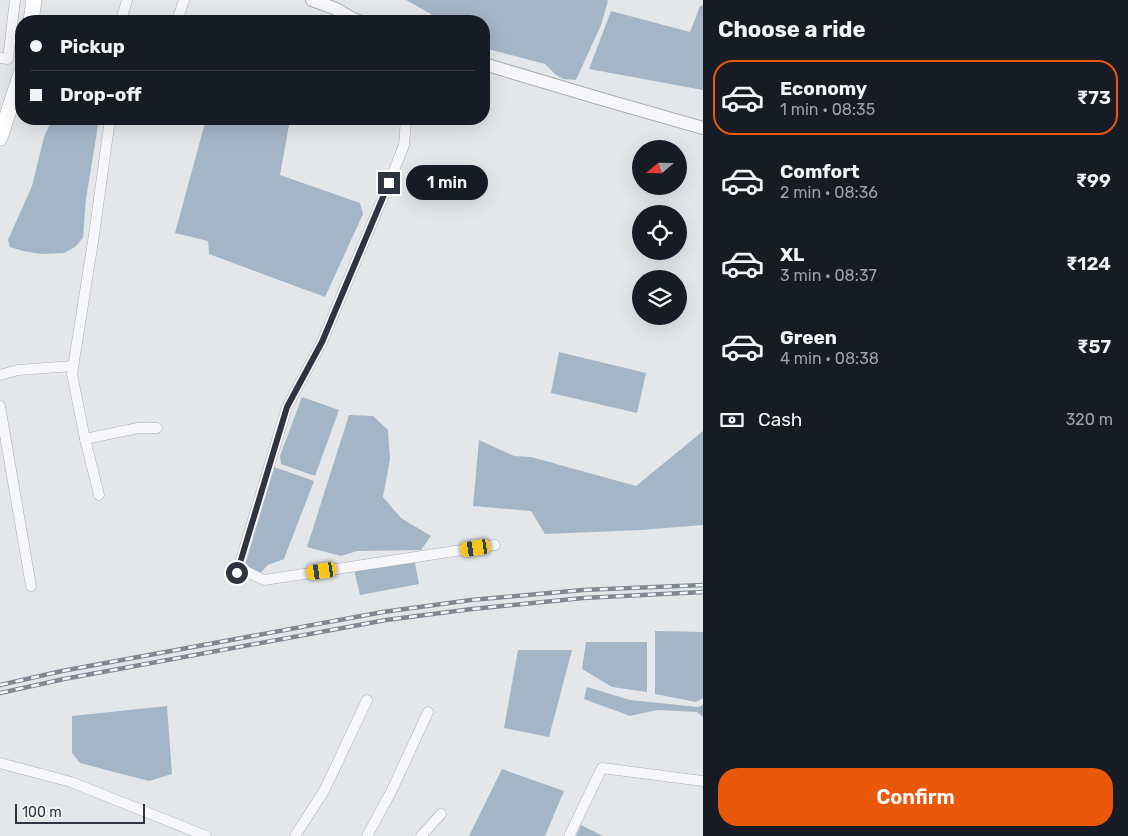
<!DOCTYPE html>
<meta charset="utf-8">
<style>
body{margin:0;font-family:Rubik,sans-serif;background:#242831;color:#f1f3f6;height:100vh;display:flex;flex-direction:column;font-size:19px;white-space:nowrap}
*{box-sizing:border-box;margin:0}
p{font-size:16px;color:#9ea1a6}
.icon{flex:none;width:28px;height:28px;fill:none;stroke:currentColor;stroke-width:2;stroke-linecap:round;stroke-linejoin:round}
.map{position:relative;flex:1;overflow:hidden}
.drawer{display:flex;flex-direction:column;background:#171b24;width:425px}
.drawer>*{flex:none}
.banner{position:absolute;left:15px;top:15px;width:475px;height:110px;border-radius:20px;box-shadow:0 5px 20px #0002;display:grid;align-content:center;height:110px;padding:0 15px;background:#171b24}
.needle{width:32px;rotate:250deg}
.tools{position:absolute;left:632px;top:140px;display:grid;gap:10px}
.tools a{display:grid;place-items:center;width:55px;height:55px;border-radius:50%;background:#171b24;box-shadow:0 5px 20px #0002;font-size:25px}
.scale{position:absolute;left:15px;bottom:12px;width:130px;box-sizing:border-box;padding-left:5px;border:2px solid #2e3541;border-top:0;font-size:14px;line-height:18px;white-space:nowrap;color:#2e3541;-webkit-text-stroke:4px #f4f5f8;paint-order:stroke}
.end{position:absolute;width:22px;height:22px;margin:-11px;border:6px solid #2e3541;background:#fff;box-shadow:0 0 0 2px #fff}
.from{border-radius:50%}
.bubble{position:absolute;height:35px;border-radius:18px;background:#171b24;box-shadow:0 5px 20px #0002;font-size:16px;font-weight:600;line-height:35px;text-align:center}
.car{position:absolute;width:15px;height:30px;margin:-15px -8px;border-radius:6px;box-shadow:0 0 4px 1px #0007;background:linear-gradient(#f5c518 24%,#345 0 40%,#f5c518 0 76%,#345 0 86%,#f5c518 0)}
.banner b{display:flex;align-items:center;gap:18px;height:48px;font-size:19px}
.banner b+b{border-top:1px solid #363941}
.banner i{width:12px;height:12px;background:#f1f3f6}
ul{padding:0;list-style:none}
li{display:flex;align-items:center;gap:15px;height:75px;margin:0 10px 8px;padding:0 5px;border:2px solid transparent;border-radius:20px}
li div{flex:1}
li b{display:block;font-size:19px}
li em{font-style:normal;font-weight:600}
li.active{border-color:#ea580c}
li>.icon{width:45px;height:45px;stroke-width:1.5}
h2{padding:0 15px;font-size:22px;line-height:60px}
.pay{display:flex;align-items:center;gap:12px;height:55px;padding:0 15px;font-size:19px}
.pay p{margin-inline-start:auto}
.cta{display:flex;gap:10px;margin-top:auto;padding:10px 15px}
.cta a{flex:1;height:58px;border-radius:20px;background:#ea580c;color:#fff;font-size:20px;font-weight:600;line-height:58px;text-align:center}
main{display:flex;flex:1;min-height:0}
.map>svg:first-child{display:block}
.water{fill:#a4b5c6}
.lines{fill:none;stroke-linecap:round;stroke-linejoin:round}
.minor-casing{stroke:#aaaeb4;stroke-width:11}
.tertiary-casing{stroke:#aaaeb4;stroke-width:14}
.primary-casing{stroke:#a5abb5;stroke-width:16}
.minor{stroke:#f7f7f9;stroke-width:10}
.tertiary{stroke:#f7f7f9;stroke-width:12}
.primary{stroke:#fff;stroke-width:15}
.rail-casing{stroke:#7f8792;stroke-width:4.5}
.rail{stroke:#f4f5f8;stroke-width:2.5;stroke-dasharray:8;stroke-linecap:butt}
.route{stroke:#2e3541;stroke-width:6}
</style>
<main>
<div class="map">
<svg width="703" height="836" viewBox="0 0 703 836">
<rect width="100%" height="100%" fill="#e4e7ea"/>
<g class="water">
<path d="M 406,0 L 606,0 L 608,1 L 601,25 L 576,80 L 563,79 L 555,74 L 545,64 L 484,48 L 484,21 L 433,21 L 431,14 Z"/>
<path d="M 703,5 L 703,90 L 589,69 L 611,11 L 690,32 L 700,6 Z"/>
<path d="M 52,119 L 99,119 L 86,199 L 83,238 L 75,247 L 64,253 L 41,254 L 23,251 L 10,247 L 8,240 L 32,186 L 44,137 Z"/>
<path d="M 206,119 L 290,119 L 280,175 L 360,203 L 363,214 L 325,297 L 209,254 L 208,241 L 175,233 Z"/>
<path d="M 559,352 L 646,373 L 637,413 L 551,393 Z"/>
<path d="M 302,397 L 339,410 L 315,476 L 281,464 L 280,456 Z"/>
<path d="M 349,415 L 373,416 L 388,430 L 390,459 L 383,497 L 401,518 L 431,536 L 421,550 L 357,551 L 341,556 L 307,547 Z"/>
<path d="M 703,431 L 703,525 L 641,530 L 545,534 L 531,511 L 473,506 L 479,440 L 514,456 L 531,457 L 636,486 Z"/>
<path d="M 274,467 L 314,481 L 284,559 L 268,565 L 259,574 L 245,566 Z"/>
<path d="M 394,558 L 415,563 L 419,584 L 360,595 L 354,570 Z"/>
<path d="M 655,631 L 703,632 L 703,698 L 696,702 L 655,694 Z"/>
<path d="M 586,642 L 647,642 L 647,692 L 612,687 L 582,669 Z"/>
<path d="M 518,650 L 572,650 L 549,737 L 504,728 Z"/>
<path d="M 587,687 L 630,700 L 698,707 L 703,705 L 703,717 L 697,712 L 657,710 L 630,716 L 584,699 Z"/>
<path d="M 167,706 L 172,774 L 149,781 L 80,763 L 72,753 L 72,716 Z"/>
<path d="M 502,769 L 564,791 L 545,836 L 469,836 Z"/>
<path d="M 581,825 L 603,836 L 576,836 Z"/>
</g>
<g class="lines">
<g class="minor-casing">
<g id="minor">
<path d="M 121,21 L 127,0"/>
<path d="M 177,21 L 184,0"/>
<path d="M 0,58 L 8,59 L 15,0"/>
<path d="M 0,375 L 18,370 L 73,366"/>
<path d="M 0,406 L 31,586"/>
<path d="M 85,439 L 138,428 L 157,428"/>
<path d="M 99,495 L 85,439 L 72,374 L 94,235 L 110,119"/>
<path d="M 239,568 L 264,580 L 495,545"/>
<path d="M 237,573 L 287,407 L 322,342 L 389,183 L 404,145 L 406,119"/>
<path d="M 0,763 L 71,782 L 206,836"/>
<path d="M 295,836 L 324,791 L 367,700"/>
<path d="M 367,836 L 391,792 L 428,712"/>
<path d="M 421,836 L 441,814"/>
<path d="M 569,836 L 602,768 L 703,781"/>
</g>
</g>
<g class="tertiary-casing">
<g id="tertiary">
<path d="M 312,0 L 336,9 L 351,18 L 359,21"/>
<path d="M 484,64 L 605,100 L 703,128"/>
</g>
</g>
<g class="primary-casing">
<g id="primary">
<path d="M 31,21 L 34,0"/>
<path d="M 0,138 L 21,73"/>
</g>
</g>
<use href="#minor" class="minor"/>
<use href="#tertiary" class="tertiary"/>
<use href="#primary" class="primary"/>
<g class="rail-casing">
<g id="rail">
<path d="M 0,685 L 62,671 L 383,612 L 471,600 L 583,590 L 703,585"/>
<path d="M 0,693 L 64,679 L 386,620 L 472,609 L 583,598 L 703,592"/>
</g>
</g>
<use href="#rail" class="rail"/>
</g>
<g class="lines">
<path class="route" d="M 237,573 L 287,407 L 322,342 L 389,183"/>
</g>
</svg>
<div class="tools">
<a><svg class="needle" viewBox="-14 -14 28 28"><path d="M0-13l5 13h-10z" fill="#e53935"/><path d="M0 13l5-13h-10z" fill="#9ea1a6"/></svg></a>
<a><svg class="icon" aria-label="locate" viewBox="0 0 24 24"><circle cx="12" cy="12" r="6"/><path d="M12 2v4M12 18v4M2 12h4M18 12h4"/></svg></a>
<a><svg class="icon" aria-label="layers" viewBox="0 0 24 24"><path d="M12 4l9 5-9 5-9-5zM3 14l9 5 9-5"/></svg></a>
</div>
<div class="scale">100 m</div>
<i class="end from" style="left:237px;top:573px"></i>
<i class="end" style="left:389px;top:183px"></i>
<div class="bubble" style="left:406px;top:165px;width:82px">1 min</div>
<i class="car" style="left:476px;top:548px;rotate:261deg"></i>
<i class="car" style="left:322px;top:571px;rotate:261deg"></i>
<div class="banner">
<b><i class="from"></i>Pickup</b>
<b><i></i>Drop-off</b>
</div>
</div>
<section class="drawer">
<h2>Choose a ride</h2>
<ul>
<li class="active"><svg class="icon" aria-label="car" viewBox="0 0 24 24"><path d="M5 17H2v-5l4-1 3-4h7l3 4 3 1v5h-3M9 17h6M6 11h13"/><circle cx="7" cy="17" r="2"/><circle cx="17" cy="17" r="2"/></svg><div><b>Economy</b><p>1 min · 08:35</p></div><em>₹73</em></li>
<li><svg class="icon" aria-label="car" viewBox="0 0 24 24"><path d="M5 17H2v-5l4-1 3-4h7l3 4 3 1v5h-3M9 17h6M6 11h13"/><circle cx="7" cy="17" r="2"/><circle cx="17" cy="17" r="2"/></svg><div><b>Comfort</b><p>2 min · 08:36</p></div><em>₹99</em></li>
<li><svg class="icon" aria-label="car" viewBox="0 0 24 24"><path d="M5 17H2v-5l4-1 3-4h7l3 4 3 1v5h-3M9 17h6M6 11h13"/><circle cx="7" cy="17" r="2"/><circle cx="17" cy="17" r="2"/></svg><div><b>XL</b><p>3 min · 08:37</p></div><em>₹124</em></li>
<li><svg class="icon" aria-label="car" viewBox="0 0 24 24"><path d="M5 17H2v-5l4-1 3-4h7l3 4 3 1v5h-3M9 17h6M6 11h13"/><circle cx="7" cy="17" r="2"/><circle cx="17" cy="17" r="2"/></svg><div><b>Green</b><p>4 min · 08:38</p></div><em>₹57</em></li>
</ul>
<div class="pay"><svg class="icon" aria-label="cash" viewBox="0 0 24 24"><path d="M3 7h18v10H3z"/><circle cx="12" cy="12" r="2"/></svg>Cash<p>320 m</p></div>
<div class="cta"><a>Confirm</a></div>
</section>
</main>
